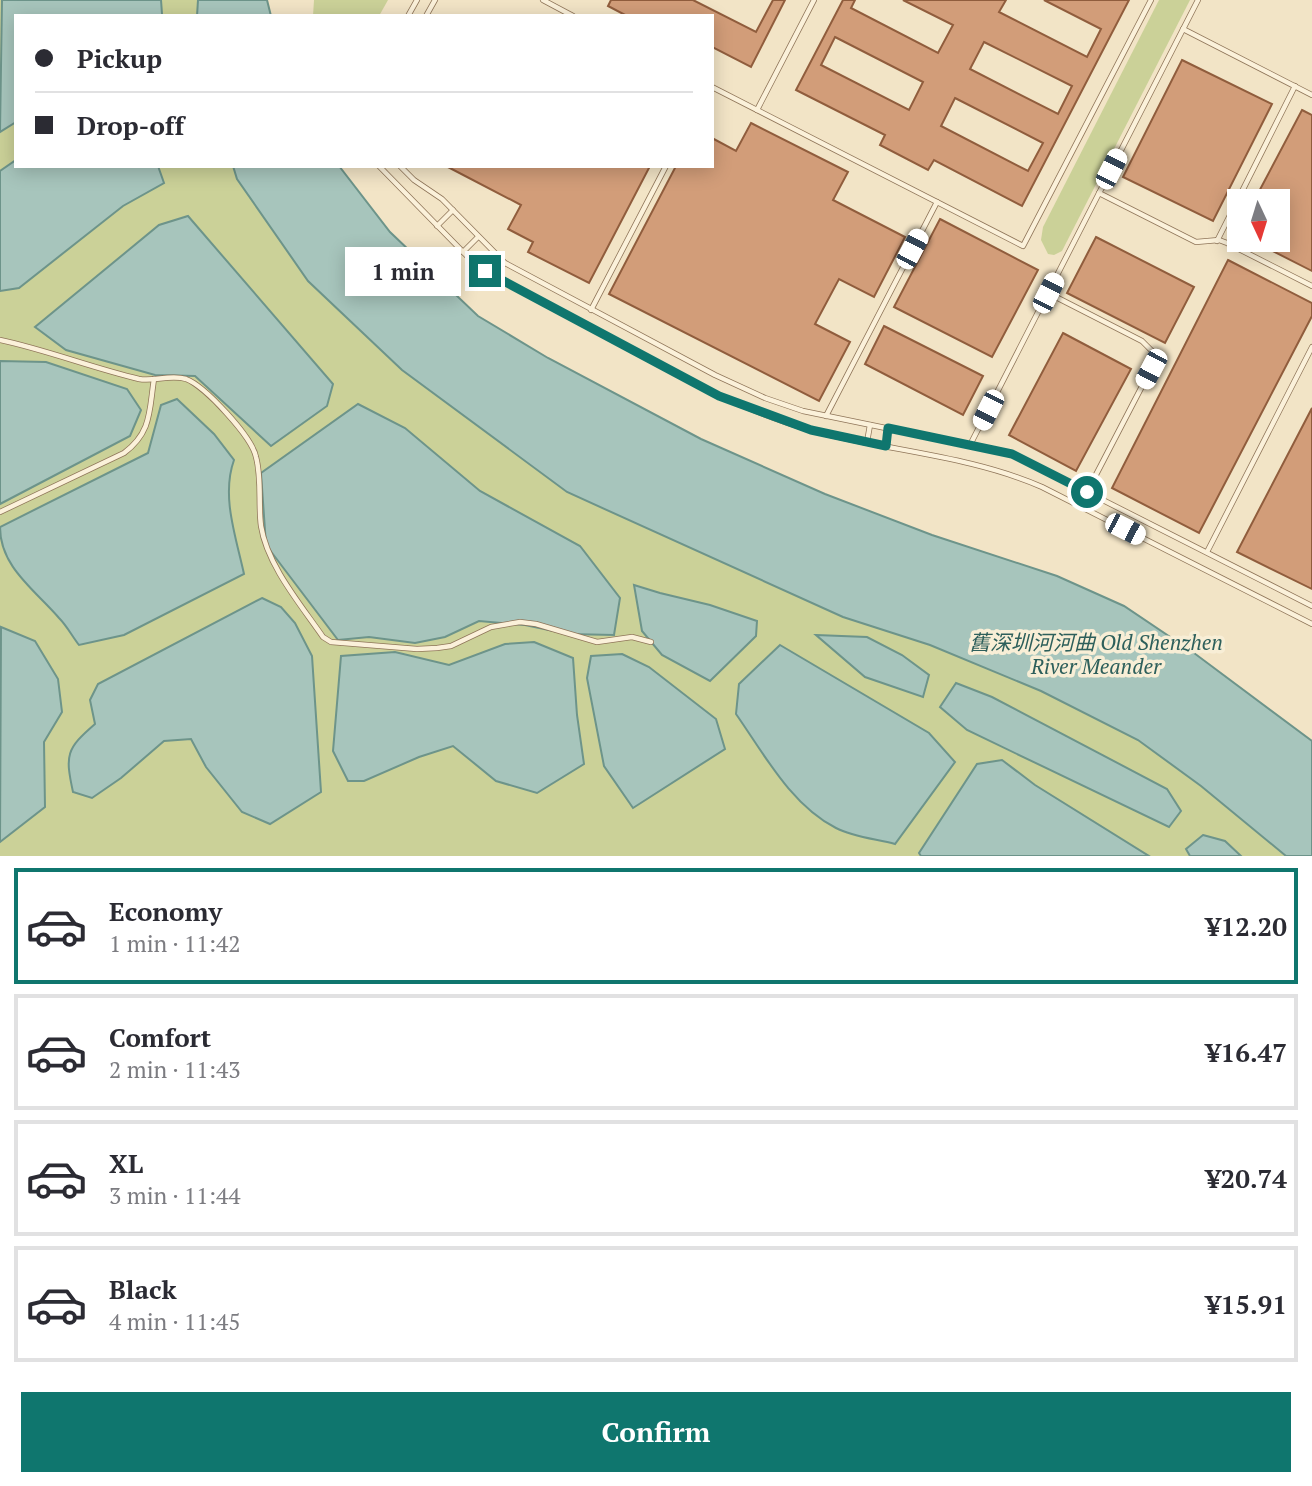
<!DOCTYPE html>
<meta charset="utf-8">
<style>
body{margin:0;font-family:"PT Serif","Noto Sans SC",serif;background:#f7f7f7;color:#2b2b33;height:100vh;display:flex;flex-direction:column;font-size:26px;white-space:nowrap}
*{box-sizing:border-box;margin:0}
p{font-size:23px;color:#7c7c81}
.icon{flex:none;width:38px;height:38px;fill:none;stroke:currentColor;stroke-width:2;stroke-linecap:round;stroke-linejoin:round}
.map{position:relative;height:856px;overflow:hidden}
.details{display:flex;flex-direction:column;background:#fff;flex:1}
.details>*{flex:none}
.guide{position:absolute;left:14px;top:14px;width:700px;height:154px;border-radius:0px;box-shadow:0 4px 18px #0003;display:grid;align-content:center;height:154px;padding:0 21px;background:#fff}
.needle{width:46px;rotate:176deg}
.buttons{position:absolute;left:1227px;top:189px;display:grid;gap:14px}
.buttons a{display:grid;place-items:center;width:63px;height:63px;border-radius:0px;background:#fff;box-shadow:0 4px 18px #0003;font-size:35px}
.end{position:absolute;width:32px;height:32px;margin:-16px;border:9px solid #0f766e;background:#fff;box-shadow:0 0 0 4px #fff}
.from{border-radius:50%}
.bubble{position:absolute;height:49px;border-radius:0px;background:#fff;box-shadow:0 4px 18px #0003;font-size:23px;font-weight:600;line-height:49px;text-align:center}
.car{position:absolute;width:21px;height:42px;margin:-21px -10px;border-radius:9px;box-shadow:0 0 5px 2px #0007;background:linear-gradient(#fff 24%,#345 0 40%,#fff 0 76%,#345 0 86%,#fff 0)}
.guide b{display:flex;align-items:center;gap:24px;height:66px;font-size:26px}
.guide b+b{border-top:2px solid #e1e1e2}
.guide i{width:18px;height:18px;background:#2b2b33}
ul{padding:12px 0 0;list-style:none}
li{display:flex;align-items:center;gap:21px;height:116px;margin:0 14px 10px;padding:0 7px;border:4px solid #e1e1e2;border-radius:0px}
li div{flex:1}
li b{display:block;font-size:26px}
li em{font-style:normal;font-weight:600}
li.on{border-color:#0f766e}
li>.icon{width:63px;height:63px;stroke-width:1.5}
.primary-button{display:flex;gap:14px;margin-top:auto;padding:14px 21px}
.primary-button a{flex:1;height:80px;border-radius:0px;background:#0f766e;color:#fff;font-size:28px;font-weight:600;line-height:80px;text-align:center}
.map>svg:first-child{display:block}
.green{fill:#cbd198}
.water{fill:#a7c5bc;stroke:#6d948a;stroke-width:2}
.building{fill:#d29d79;stroke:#905d3d;stroke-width:2;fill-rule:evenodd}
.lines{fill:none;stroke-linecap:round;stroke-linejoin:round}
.service-casing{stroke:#8f7559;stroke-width:6}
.service{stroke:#fbf1da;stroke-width:4.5}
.route{stroke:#0f766e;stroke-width:9}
.labels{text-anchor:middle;stroke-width:7;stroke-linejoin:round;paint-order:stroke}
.water-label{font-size:21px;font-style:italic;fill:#2d5f5b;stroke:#f8eed6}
</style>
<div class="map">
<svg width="1312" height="856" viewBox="0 0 1312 856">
<rect width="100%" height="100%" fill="#f2e4c6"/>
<g class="green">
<path d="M 0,0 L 198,0 L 197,16 L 16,16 L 16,166 L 233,166 L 237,179 L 308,281 L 402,370 L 567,492 L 843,617 L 930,645 L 1041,691 L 1138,740 L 1201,786 L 1286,856 L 0,856 Z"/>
<path d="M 314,0 L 388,0 L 379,16 L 313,16 Z"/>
<path d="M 1159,0 L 1190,0 L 1062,251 L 1054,255 L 1048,254 L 1041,240 L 1043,227 Z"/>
</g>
<g class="water">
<path d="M 2,0 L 161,0 L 162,14 L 162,16 L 16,16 L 16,122 L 0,132 Z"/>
<path d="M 198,0 L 267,0 L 271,16 L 197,16 Z"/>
<path d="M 16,160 L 16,166 L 158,166 L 164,183 L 123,206 L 19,288 L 0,291 L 0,171 Z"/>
<path d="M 233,166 L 339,166 L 390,232 L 478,316 L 548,358 L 701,439 L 825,494 L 932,535 L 1057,576 L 1124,606 L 1194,653 L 1312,741 L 1312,856 L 1286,856 L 1201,786 L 1138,740 L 1041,691 L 930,645 L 843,617 L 567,492 L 402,370 L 308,281 L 237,179 Z"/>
<path d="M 188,216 L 333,384 L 327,406 L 271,446 L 195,376 L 155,375 L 66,350 L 35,327 L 159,225 Z"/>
<path d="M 0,361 L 46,362 L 127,389 L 141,410 L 130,436 L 0,504 Z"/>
<path d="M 177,399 L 214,434 L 234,460 C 221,496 236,537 244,574 L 124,635 L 79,645 C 72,636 67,626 59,618 C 35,590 0,567 0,527 L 148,453 L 161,405 Z"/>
<path d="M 358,404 L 405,428 L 480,491 L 580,546 L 620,598 L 614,635 L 568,634 L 525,625 L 479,621 L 445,637 L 415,643 L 369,637 L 338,640 L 266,545 L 261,473 Z"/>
<path d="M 634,585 L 660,593 L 710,605 L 757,621 L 756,636 L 710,681 L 662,655 L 642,631 Z"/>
<path d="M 262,598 L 281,607 L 295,623 L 312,656 L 321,792 L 270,824 L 242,812 L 206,767 L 191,739 L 164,741 L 121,778 L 92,798 L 73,792 C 65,755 66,749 95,724 L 90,700 L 98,684 Z"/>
<path d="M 1,627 L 35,641 L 58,679 L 62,712 L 44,742 L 45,807 L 0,842 Z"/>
<path d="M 816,635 L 867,637 L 902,655 L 929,675 L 923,697 L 865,677 Z"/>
<path d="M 534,642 L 573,658 L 577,715 L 584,764 L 537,793 L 496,781 L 453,746 L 419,757 L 364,781 L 348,781 L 333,751 L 341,656 L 395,652 L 449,665 L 505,644 Z"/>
<path d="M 780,645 L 929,733 L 955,762 L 895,844 C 876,839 853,837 836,828 C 791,805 764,754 736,714 L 739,684 Z"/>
<path d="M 622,654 L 649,667 L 716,719 L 725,749 L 633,808 L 604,766 L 587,678 L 591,656 Z"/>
<path d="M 956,683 L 992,697 L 1167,789 L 1181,811 L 1169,827 L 967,730 L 940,707 Z"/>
<path d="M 1002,760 L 1035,785 L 1149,856 L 921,856 L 919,853 L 977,764 Z"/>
<path d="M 1203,835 L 1225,841 L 1241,856 L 1190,856 L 1186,849 Z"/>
</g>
<g class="building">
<path d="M 611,0 L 693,0 L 756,32 L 773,0 L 785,0 L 751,67 L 712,47 L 712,16 L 627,16 L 608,6 Z"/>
<path d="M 843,0 L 855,0 L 851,8 L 938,53 L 953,25 L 903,0 L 1006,0 L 999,12 L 1087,57 L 1101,29 L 1044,0 L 1129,0 L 1022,206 L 934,160 L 928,170 L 880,145 L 885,135 L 796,90 ZM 835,37 L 923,82 L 909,110 L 821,65 ZM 984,42 L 1072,86 L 1058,114 L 970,69 ZM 955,98 L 1043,143 L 1028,171 L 941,126 Z"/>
<path d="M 1182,60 L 1272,104 L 1213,221 L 1123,177 Z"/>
<path d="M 1302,110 L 1312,115 L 1312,271 L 1251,240 L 1278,240 L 1278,201 L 1260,201 L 1255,199 Z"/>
<path d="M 751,123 L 848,172 L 833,200 L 905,237 L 874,297 L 839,279 L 815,324 L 850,342 L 819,401 L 609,294 L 676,166 L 712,166 L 712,138 L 736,151 Z"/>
<path d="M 446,166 L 650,166 L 589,283 L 528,252 L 533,242 L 508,229 L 521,205 Z"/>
<path d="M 940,219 L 1038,270 L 992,357 L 894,307 Z"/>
<path d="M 1096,237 L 1194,287 L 1165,343 L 1067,293 Z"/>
<path d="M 1228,260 L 1312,303 L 1312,316 L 1199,533 L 1112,488 Z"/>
<path d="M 884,326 L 983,376 L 963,415 L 865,364 Z"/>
<path d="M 1063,333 L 1131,369 L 1076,471 L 1009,435 Z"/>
<path d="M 1312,408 L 1312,589 L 1237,552 Z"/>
</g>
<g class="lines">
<g class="service-casing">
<g id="service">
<path d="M 543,0 L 573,16"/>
<path d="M 408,16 L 417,0"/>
<path d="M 426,16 L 435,0"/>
<path d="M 1183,29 L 1312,95"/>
<path d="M 712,87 L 1023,246 L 1151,0"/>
<path d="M 757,110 L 814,0"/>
<path d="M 379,166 L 468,257 L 485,271 C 531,297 579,322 626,347 C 685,379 744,411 810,430 C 887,451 969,455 1042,487 L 1312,624"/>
<path d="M 400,166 L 414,180 L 442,199 L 505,263 L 715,375 L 765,398 L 803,411 L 1012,454 L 1312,606"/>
<path d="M 1099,193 L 1196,242 L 1219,240 L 1227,243 L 1312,286"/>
<path d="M 437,226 L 453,210"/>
<path d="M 1217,241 L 1295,86"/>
<path d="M 463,252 L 478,237"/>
<path d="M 1048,293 L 1142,341 L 1154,353 L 1154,360 L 1151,369 L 1087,492"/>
<path d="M 591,310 L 666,166"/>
<path d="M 0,340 C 47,350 92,368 139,379 C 154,382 170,374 186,379 C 205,386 252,437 256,457 C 262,479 258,504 261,526 C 267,565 301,605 323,637 L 331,642 L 417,649 L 437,648 L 451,646 L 491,627 L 520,622 L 536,624 L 597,642 L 632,637 L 651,642"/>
<path d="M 826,416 L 937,202"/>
<path d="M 867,442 L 870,425"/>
<path d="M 970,445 L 1198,0"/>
<path d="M 885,446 L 888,428"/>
<path d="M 0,512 L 124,453 C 152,432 149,411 154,379"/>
<path d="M 1207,552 L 1312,347"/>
</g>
</g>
<use href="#service" class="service"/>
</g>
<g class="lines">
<path class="route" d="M 485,271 L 719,396 L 811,430 L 886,446 L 888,428 L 1012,454 L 1087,492"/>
</g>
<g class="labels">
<g class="water-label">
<text x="1096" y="650">舊深圳河河曲 Old Shenzhen<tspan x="1096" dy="24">River Meander</tspan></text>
</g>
</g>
</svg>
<div class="buttons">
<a><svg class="needle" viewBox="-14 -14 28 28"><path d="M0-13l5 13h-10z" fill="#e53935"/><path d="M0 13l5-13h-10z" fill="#7c7c81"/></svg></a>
</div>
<i class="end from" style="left:1087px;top:492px"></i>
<i class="end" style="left:485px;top:271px"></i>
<div class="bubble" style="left:345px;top:247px;width:116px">1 min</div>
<i class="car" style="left:1111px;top:169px;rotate:27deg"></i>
<i class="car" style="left:912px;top:249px;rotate:28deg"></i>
<i class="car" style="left:1048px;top:293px;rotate:27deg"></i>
<i class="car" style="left:1151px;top:369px;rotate:208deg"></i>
<i class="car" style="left:988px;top:410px;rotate:207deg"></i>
<i class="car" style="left:1125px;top:529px;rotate:117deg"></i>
<div class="guide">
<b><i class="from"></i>Pickup</b>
<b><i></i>Drop-off</b>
</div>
</div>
<section class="details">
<ul>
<li class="on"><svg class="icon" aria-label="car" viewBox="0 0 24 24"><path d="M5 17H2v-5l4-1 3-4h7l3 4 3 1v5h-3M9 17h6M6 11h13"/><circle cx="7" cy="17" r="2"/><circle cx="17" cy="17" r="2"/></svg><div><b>Economy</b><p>1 min · 11:42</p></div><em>¥12.20</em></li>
<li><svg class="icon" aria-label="car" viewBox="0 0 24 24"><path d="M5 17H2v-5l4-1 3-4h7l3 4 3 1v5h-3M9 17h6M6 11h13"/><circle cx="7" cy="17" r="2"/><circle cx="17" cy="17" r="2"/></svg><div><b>Comfort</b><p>2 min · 11:43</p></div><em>¥16.47</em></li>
<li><svg class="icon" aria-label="car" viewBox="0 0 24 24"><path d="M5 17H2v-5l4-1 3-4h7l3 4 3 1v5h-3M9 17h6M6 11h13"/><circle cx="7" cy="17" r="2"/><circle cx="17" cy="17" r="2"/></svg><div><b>XL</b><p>3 min · 11:44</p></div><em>¥20.74</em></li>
<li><svg class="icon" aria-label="car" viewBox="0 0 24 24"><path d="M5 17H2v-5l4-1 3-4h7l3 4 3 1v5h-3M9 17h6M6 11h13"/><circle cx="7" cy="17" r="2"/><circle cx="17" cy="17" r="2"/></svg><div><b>Black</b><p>4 min · 11:45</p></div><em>¥15.91</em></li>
</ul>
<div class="primary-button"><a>Confirm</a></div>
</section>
